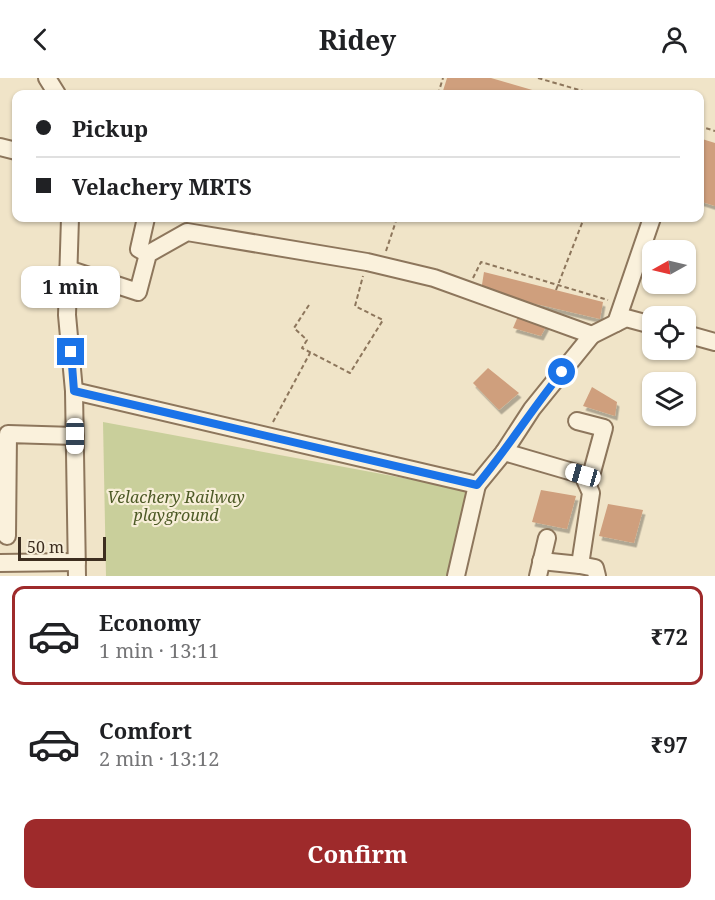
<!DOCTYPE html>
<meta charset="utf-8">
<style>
body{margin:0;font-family:"Noto Serif",serif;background:#f6f6f6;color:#202124;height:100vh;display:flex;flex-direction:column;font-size:22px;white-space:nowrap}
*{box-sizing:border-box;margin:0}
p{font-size:20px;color:#757577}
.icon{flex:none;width:33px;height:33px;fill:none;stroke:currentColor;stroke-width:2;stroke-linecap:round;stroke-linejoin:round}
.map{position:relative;height:498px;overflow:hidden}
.panel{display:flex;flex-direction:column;background:#fff;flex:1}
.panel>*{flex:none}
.top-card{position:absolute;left:12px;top:12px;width:692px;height:132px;border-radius:12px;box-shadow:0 2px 4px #0004;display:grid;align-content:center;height:132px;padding:0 24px;background:#fff}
.needle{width:39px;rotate:262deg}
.controls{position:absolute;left:642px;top:162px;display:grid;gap:12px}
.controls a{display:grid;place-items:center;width:54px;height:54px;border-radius:12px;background:#fff;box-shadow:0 2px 4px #0004;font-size:30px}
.scale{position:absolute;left:18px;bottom:15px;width:88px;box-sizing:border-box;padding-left:6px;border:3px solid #3d2e20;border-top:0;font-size:16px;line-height:21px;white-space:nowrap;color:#3d2e20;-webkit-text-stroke:4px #f7eed8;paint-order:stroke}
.end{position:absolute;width:27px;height:27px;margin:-14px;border:8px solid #1a73e8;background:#fff;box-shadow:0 0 0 3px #fff}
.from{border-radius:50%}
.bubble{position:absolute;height:42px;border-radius:12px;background:#fff;box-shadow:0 2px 4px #0004;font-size:20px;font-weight:700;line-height:42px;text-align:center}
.car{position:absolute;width:18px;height:36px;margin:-18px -9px;border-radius:8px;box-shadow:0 0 4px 2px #0007;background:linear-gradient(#fff 24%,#345 0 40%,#fff 0 76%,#345 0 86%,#fff 0)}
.top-card b{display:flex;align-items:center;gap:21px;height:57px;font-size:22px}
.top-card b+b{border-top:2px solid #e0e0e0}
.top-card i{width:15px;height:15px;background:#202124}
ul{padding:10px 0 0;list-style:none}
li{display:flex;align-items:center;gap:18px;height:99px;margin:0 12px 9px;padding:0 12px;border:3px solid transparent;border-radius:12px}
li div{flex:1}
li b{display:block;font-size:22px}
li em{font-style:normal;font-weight:700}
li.current{border-color:#9e2a2b}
li>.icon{width:54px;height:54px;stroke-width:1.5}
.button{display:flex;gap:12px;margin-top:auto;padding:12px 24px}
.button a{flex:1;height:69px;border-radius:12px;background:#9e2a2b;color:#fff;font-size:24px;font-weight:700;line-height:69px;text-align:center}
header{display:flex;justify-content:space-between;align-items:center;height:78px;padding:0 24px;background:#fff;font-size:27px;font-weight:700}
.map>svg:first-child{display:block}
.green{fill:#c9cf9b}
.building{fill:#cf9f7d;filter:url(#shadow)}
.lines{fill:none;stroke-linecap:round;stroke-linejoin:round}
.minor-casing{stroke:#8d765c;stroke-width:20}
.path{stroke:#8d765c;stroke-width:2;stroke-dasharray:4.5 3;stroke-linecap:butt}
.minor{stroke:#faf1dc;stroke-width:16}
.route{stroke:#1a73e8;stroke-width:8}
.labels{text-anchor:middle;stroke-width:4.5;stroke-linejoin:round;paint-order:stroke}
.park-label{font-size:16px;font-style:italic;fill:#4d5a26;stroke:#f7eed8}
</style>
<header><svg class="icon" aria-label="back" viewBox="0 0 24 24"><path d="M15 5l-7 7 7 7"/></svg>Ridey<svg class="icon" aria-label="person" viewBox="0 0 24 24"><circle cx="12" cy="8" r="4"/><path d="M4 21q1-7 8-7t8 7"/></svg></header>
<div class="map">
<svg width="715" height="498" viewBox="0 0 715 498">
<defs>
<filter id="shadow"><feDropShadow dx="2.5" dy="4.5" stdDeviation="0" flood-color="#0004"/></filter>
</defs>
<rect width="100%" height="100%" fill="#f0e4c8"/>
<path class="green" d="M 103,344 L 468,412 L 448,498 L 106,498 Z"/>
<g class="building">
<path d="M 447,0 L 491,0 L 546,16 L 442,16 Z"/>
<path d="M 699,60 L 715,65 L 715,128 L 699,123 Z"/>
<path d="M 484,194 L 603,224 L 600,241 L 481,213 Z"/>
<path d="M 519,236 L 548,245 L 541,258 L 513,250 Z"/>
<path d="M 488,290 L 519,315 L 499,332 L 473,305 Z"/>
<path d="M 592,309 L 617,324 L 615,338 L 583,328 Z"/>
<path d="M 541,412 L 576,418 L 567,451 L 532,444 Z"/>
<path d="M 608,426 L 643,432 L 634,465 L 599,458 Z"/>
</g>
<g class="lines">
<g class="minor-casing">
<g id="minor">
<path d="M 47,0 L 57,16"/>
<path d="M 0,69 L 16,73"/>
<path d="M 70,140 L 67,237 L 74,313 L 77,498"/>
<path d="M 146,140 L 139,171 L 148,176"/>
<path d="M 68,191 L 138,214 L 148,176 L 187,154 L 367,184 L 434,200 L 592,257 L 532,331 L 504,374 L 477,407"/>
<path d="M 616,245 L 652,140"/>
<path d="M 686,256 L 715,264"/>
<path d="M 592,257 L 626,240 L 652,247"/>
<path d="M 74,313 L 477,407 L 456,498"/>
<path d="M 577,343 L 604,350 L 589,405"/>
<path d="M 504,374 L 583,397 L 591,415 L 580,487 L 595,490 L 597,498"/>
<path d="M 7,458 L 8,356 L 75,358"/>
<path d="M 541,483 L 580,487"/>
<path d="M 0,485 L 77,484"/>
<path d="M 538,498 L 547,460"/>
</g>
</g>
<g class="path">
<path d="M 538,0 L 593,16"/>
<path d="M 438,16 L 443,0"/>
<path d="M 699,48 L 715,53"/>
<path d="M 386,173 L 397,140"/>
<path d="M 473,200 L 481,184 L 608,222"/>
<path d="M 556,212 L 584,140"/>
<path d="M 309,227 L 294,250 L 307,262 L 302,270 L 350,295 L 383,242 L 355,228 L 363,198"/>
<path d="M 273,344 L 310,275"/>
</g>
<use href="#minor" class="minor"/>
</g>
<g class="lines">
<path class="route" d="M 71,274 L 74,313 L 477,407 C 507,371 532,331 562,294"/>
</g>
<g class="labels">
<g class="park-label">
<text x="176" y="425">Velachery Railway<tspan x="176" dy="18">playground</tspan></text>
</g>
</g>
</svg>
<div class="controls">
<a><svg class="needle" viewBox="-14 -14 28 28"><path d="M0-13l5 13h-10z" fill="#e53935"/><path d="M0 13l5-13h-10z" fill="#757577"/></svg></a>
<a><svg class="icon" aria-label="locate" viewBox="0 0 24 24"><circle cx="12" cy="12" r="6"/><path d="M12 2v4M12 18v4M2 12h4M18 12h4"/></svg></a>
<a><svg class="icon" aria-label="layers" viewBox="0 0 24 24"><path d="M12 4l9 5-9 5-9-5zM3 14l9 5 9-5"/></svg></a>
</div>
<div class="scale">50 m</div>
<i class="end from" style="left:562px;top:294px"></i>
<i class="end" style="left:71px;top:274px"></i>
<div class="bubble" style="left:21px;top:188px;width:99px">1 min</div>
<i class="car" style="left:75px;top:358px;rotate:180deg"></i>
<i class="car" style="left:583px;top:397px;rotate:286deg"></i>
<div class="top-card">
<b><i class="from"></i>Pickup</b>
<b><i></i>Velachery MRTS</b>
</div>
</div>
<section class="panel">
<ul>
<li class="current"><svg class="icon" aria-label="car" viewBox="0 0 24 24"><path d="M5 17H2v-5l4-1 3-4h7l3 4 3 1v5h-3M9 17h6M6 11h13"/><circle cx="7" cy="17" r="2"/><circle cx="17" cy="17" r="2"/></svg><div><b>Economy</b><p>1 min · 13:11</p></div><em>₹72</em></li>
<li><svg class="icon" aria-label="car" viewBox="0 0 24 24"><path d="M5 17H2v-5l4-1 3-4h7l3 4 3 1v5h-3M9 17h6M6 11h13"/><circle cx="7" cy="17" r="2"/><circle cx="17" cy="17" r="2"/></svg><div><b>Comfort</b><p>2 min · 13:12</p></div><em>₹97</em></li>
</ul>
<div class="button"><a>Confirm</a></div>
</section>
